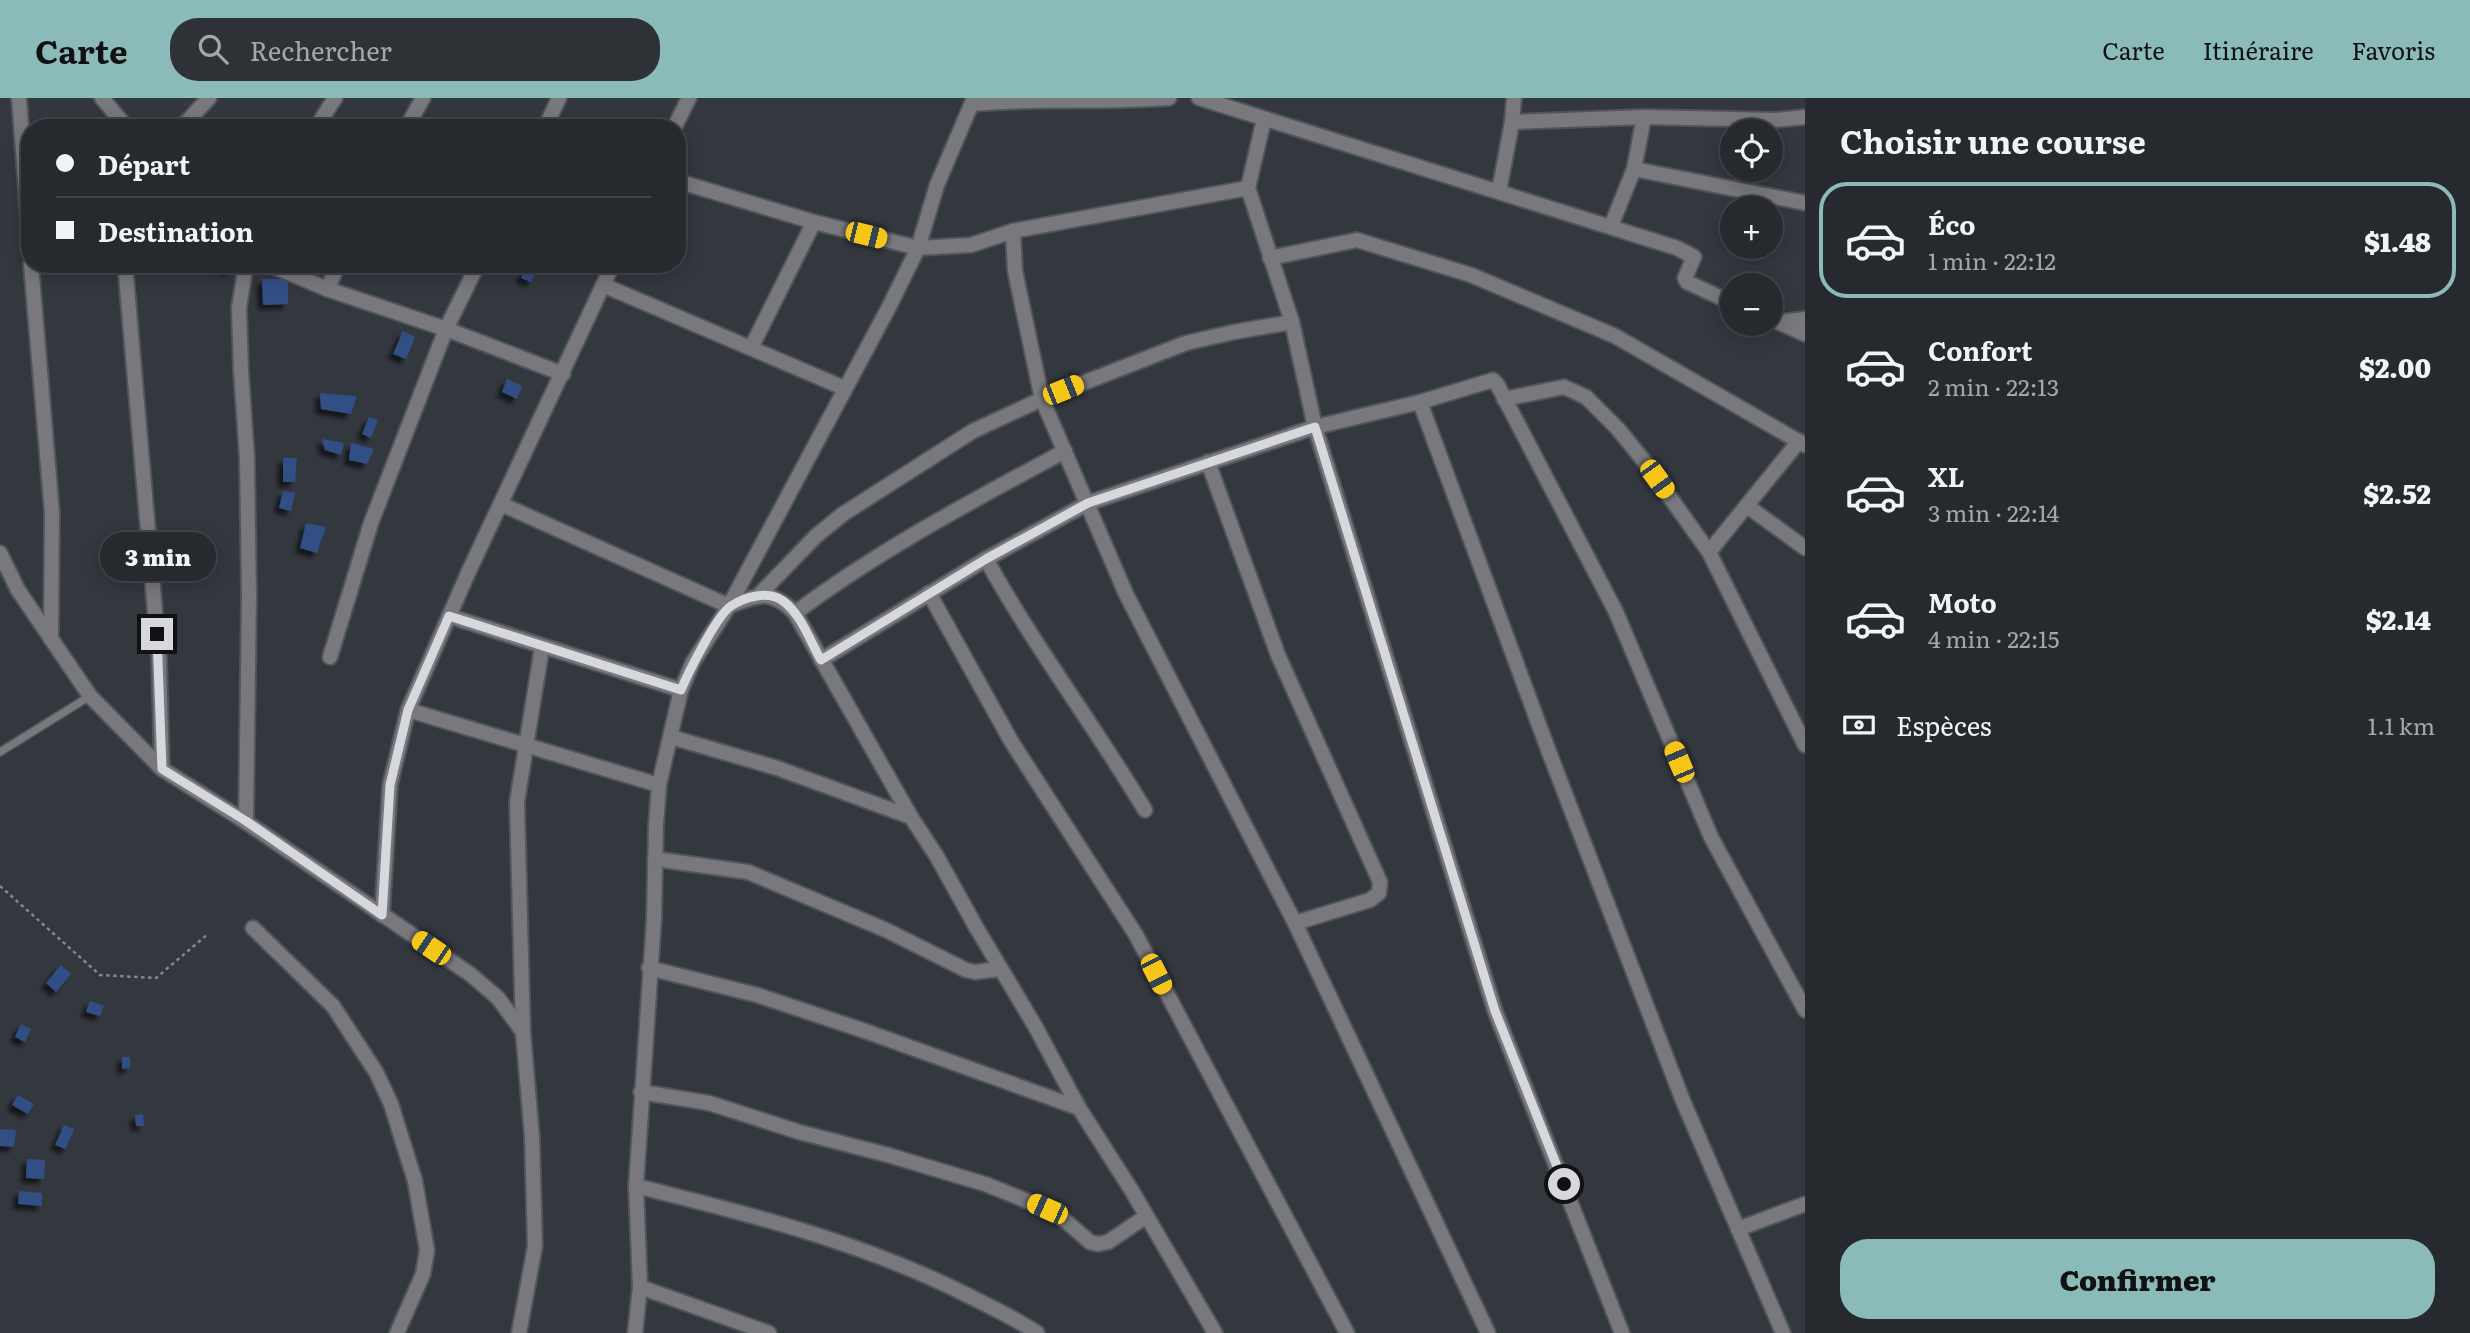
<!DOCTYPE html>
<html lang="fr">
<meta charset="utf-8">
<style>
body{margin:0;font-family:Literata,serif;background:#2e3136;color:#f1f3f6;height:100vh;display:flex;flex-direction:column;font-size:26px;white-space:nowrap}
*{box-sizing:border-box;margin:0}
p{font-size:23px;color:#a4a6aa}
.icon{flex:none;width:38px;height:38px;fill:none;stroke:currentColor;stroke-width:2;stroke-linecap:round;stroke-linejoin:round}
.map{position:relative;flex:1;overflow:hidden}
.side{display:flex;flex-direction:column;background:#26292e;width:665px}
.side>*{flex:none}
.banner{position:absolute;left:21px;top:21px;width:665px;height:154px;border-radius:28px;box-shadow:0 4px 18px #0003,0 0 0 2px #42454a;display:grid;align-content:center;height:154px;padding:0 35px;background:#26292e}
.buttons{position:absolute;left:1720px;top:21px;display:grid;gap:14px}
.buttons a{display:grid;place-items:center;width:63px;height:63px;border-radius:50%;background:#26292e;box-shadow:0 4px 18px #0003,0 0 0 2px #42454a;font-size:35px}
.end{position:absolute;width:32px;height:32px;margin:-16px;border:9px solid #d6d8dd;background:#111;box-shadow:0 0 0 4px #111}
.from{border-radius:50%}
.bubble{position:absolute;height:49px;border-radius:24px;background:#26292e;box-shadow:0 4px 18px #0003,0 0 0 2px #42454a;font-size:23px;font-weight:800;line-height:49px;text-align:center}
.car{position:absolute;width:21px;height:42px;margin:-21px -10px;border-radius:9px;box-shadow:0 0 5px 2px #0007;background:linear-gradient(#f5c518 24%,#345 0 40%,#f5c518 0 76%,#345 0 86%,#f5c518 0)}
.banner b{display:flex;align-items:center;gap:24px;height:66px;font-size:26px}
.banner b+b{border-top:2px solid #42454a}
.banner i{width:18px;height:18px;background:#f1f3f6}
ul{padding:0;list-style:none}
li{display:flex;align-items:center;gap:21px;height:116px;margin:0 14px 10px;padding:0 21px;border:4px solid transparent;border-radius:28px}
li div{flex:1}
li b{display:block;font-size:26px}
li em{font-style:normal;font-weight:800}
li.selected{border-color:#8bbbb9}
li>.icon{width:63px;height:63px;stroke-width:1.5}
h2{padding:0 35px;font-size:32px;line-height:84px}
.pay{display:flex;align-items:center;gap:18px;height:77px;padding:0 35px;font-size:26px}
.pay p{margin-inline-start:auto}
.action{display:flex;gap:14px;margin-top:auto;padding:14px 35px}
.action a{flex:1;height:80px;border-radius:28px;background:#8bbbb9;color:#111;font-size:28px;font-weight:800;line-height:80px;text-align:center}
header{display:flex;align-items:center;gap:42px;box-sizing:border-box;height:98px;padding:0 35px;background:#8bbbb9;color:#111}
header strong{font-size:33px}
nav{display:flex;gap:38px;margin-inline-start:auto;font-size:24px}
.search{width:490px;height:63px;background:#2e3136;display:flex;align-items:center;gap:18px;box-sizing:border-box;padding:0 24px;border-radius:28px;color:#a4a6aa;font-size:26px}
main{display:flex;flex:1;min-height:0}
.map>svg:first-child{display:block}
.building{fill:#324f85;filter:url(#shadow)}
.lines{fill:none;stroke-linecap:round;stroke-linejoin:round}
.service-casing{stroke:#50545b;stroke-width:10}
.minor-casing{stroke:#50545b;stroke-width:18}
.path{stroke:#84878d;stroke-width:2.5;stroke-dasharray:3.5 3.5;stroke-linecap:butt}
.service{stroke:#79787c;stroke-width:7}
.minor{stroke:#79787c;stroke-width:14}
.route{stroke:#d6d8dd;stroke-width:9}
</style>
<header>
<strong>Carte</strong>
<div class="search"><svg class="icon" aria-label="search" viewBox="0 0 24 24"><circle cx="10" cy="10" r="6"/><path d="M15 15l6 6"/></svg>Rechercher</div>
<nav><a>Carte</a><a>Itinéraire</a><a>Favoris</a></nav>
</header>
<main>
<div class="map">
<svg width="1805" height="1235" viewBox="0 0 1805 1235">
<defs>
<filter id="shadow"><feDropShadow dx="-5" dy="5" stdDeviation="2" flood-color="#0009"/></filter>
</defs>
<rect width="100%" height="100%" fill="#33373e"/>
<g class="building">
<path d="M 213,166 L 233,166 L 229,174 Z"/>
<path d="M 525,171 L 535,176 L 531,184 L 521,180 Z"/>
<path d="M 262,181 L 288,181 L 288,206 L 263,207 Z"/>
<path d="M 403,233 L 415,239 L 406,261 L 393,256 Z"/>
<path d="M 507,281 L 522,288 L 517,301 L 502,294 Z"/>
<path d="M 320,295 L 357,298 L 351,316 L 321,311 Z"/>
<path d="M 369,319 L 378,322 L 371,340 L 362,336 Z"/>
<path d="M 322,341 L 344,345 L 341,357 L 325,352 Z"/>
<path d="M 351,345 L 374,351 L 367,366 L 349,362 Z"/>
<path d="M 283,360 L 297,360 L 295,384 L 283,384 Z"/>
<path d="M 283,393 L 295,395 L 291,413 L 279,410 Z"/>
<path d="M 306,425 L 326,429 L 317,455 L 300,450 Z"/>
<path d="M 61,867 L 71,876 L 56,894 L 46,885 Z"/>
<path d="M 90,903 L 104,908 L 100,918 L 86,914 Z"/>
<path d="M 21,926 L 31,931 L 25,944 L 15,939 Z"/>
<path d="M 122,959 L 130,959 L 130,970 L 122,971 Z"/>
<path d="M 18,997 L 34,1006 L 28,1016 L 12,1007 Z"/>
<path d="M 143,1016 L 144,1028 L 136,1028 L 135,1017 Z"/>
<path d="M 64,1027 L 74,1031 L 66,1051 L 55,1047 Z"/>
<path d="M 0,1031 L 16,1032 L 14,1049 L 0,1048 Z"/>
<path d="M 27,1061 L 45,1062 L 44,1081 L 26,1080 Z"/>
<path d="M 19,1093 L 42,1095 L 42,1108 L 18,1106 Z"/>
</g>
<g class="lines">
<g class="service-casing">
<path id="service" d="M 0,654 L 90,598"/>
</g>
<g class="minor-casing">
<g id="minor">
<path d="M 19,0 L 30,146"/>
<path d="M 102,0 L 127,30"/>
<path d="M 1199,0 L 1677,150 L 1694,159 L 1685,180 L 1687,184 L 1732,205"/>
<path d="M 972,6 C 1038,0 1104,5 1169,0"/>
<path d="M 1264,21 L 1248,90 L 1292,224 L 1315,329 L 1495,913 L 1622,1235"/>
<path d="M 1512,24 L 1644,19 L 1775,22 L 1805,19"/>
<path d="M 181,30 L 209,0"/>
<path d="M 316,30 L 335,0"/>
<path d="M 406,30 L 423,0"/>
<path d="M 545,30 L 559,0"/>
<path d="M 674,30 L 689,0"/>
<path d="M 1634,71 L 1805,105"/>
<path d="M 677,83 L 814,124 L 918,150 L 971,147 L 1013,133 L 1248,90"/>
<path d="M 1499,93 L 1512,24 L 1514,0"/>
<path d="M 1611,128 L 1634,71 L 1644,19"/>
<path d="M 1013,133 L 1015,173 L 1042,301 L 1126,496 L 1295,825 L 1488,1235"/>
<path d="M 1270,160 L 1357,142 L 1471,177 L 1615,238 L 1805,347"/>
<path d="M 31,166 L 52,415 L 51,541"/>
<path d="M 125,166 L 159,560 L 162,671"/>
<path d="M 246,166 L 239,210 L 241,273 L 247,360 L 249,497 L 246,724"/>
<path d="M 268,166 L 327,191 L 446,231 L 563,276"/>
<path d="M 603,187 L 844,290"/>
<path d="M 327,191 L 339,166"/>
<path d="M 1771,221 L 1805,236"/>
<path d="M 1779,224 L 1805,221"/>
<path d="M 751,250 L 814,124"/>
<path d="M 1504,301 L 1564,289 L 1586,299 L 1618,331 L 1644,363 L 1709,454 L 1805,647"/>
<path d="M 1420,304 L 1549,654 L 1683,1003 L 1783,1235"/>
<path d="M 1208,364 L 1278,557 L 1380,784 L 1379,795 L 1370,802 L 1295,825"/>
<path d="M 501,406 L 729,508 C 759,497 770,490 795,515 L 911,719 L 936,757 L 976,829 L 1035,928 L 1079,1010 L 1132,1093 L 1215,1235"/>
<path d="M 1747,408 L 1805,450"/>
<path d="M 1709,454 L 1799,343"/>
<path d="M 0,455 L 18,492 L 90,598 L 162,671 L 246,724 L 470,876 L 498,900 L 523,934"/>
<path d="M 986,461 C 1034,548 1094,627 1145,712"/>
<path d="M 929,495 L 1011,643 L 1136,837 L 1347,1235"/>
<path d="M 759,497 L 816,438 L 843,416 L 973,333 L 1042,301 L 1186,245 L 1234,234 L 1292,224"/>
<path d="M 795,515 C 879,452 972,403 1065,353"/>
<path d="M 449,518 L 681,592"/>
<path d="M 330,559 L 371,425 L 446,231 L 478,166"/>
<path d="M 821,562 L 986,461 L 1088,405 L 1315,329 L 1420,304 L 1493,282 L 1497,286 L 1616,514 L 1711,739 L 1805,912"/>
<path d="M 408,612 L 659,687"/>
<path d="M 671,639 L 777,670 L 911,719"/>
<path d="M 655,761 L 748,774 L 886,832 L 966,872 L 975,874 L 1000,871"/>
<path d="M 382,817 L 390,687 L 408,612 L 468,475 L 613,166"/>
<path d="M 253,830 L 333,908 L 376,974 L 391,1006 L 415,1083 L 427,1152 L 423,1176 L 397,1235"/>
<path d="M 649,870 L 757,897 L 865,933 L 1079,1010"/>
<path d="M 641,994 L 709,1005 L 799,1034 L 888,1057 L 985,1086 L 1047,1111 L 1061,1119 L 1090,1144 L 1098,1146 L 1108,1144 L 1145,1119"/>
<path d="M 636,1088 C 749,1116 862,1144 967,1197 C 991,1209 1015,1220 1037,1235"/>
<path d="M 1738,1131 L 1805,1106"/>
<path d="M 640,1189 L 769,1235"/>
<path d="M 519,1235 L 535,1148 L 532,1039 L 523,934 L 517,704 L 542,549"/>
<path d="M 635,1235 L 640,1189 L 636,1088 L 654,821 L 656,727 L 659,687 L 681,592 L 693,564 L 729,508 L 889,209 L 918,150 L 937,87 L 974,0"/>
</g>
</g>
<path class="path" d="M 0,788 L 100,877 L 156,880 L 208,836"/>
<use href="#service" class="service"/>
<use href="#minor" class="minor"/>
</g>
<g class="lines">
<path class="route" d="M 157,536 L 162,671 L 246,723 L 382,817 L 390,687 L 408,612 L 449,518 L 681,592 C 688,575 717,517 731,508 C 745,499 768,492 783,503 C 801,516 810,543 821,562 L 986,461 L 1088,405 L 1315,329 L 1495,913 L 1564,1086"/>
</g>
</svg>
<div class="buttons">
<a><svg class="icon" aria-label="locate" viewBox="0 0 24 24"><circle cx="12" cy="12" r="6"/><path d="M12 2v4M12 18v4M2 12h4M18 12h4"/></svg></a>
<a>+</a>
<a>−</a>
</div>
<i class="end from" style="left:1564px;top:1086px"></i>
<i class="end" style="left:157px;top:536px"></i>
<div class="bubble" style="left:100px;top:434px;width:116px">3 min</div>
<i class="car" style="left:866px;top:137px;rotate:104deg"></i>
<i class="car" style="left:1063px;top:292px;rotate:68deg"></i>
<i class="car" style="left:1657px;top:381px;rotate:144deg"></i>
<i class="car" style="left:1679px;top:664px;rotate:337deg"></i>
<i class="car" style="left:431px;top:850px;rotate:304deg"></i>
<i class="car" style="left:1156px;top:876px;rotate:153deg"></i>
<i class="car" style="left:1047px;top:1111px;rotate:294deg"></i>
<div class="banner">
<b><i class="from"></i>Départ</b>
<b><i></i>Destination</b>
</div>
</div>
<section class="side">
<h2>Choisir une course</h2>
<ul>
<li class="selected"><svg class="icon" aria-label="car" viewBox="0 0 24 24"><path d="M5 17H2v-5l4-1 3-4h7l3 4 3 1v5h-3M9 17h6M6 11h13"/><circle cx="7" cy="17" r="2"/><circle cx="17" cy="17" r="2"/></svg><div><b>Éco</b><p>1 min · 22:12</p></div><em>$1.48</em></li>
<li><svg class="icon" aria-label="car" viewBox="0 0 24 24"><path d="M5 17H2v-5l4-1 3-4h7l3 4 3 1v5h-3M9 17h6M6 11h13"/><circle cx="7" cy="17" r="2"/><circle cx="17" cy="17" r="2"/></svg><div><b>Confort</b><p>2 min · 22:13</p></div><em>$2.00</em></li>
<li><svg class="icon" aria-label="car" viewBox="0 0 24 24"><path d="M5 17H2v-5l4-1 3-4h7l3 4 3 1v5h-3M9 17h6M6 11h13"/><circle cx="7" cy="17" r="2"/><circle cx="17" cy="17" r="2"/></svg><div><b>XL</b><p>3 min · 22:14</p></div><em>$2.52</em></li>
<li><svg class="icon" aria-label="car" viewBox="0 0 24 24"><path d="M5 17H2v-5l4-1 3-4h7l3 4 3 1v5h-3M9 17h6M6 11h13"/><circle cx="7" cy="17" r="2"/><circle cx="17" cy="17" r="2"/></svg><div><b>Moto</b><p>4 min · 22:15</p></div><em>$2.14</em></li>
</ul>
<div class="pay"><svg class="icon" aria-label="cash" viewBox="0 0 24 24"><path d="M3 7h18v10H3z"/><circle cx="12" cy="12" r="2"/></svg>Espèces<p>1.1 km</p></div>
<div class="action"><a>Confirmer</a></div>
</section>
</main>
